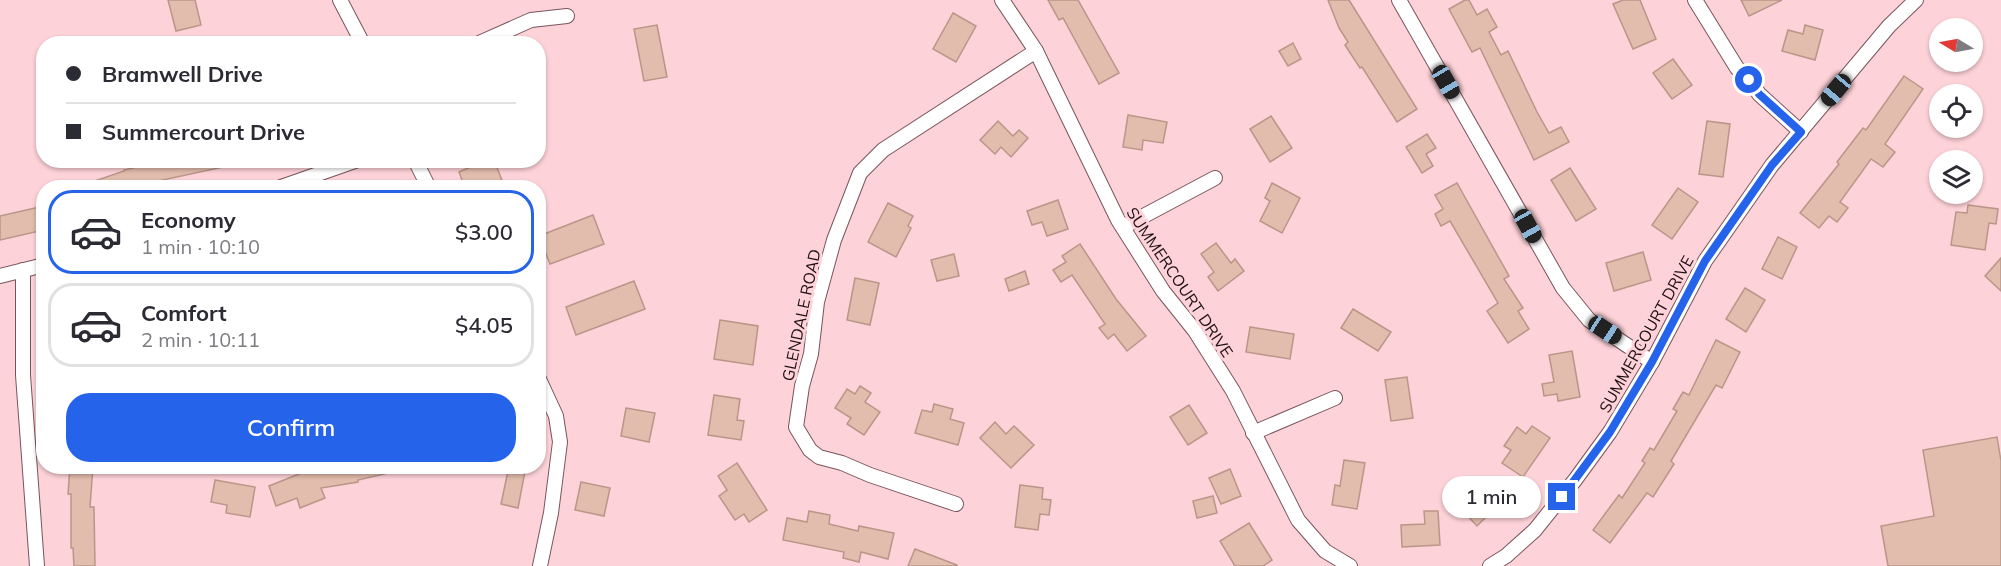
<!DOCTYPE html>
<meta charset="utf-8">
<style>
body{margin:0;font-family:Mulish,sans-serif;background:#f7f7f7;color:#2b2b33;height:100vh;display:flex;flex-direction:column;font-size:22px;white-space:nowrap}
*{box-sizing:border-box;margin:0}
p{font-size:20px;color:#7c7c81}
.icon{flex:none;width:33px;height:33px;fill:none;stroke:currentColor;stroke-width:2;stroke-linecap:round;stroke-linejoin:round}
.map{position:relative;flex:1;overflow:hidden}
.sheet{position:absolute;left:36px;top:180px;width:510px;height:294px;display:flex;flex-direction:column;background:#fff;border-radius:24px;box-shadow:0 2px 4px #0004}
.sheet>*{flex:none}
.guide{position:absolute;left:36px;top:36px;width:510px;height:132px;border-radius:24px;box-shadow:0 2px 4px #0004;display:grid;align-content:center;height:132px;padding:0 30px;background:#fff}
.needle{width:39px;rotate:280deg}
.buttons{position:absolute;left:1929px;top:18px;display:grid;gap:12px}
.buttons a{display:grid;place-items:center;width:54px;height:54px;border-radius:50%;background:#fff;box-shadow:0 2px 4px #0004;font-size:30px}
.end{position:absolute;width:27px;height:27px;margin:-14px;border:8px solid #2563eb;background:#fff;box-shadow:0 0 0 3px #fff}
.from{border-radius:50%}
.bubble{position:absolute;height:42px;border-radius:21px;background:#fff;box-shadow:0 2px 4px #0004;font-size:20px;font-weight:600;line-height:42px;text-align:center}
.car{position:absolute;width:18px;height:36px;margin:-18px -9px;border-radius:8px;box-shadow:0 0 4px 2px #0007;background:linear-gradient(#222 24%,#8ab4d8 0 40%,#222 0 76%,#8ab4d8 0 86%,#222 0)}
.guide b{display:flex;align-items:center;gap:21px;height:57px;font-size:22px}
.guide b+b{border-top:2px solid #e1e1e2}
.guide i{width:15px;height:15px;background:#2b2b33}
ul{padding:10px 0 0;list-style:none}
li{display:flex;align-items:center;gap:18px;height:84px;margin:0 12px 9px;padding:0 18px;border:3px solid #e1e1e2;border-radius:24px}
li div{flex:1}
li b{display:block;font-size:22px}
li em{font-style:normal;font-weight:600}
li.on{border-color:#2563eb}
li>.icon{width:54px;height:54px;stroke-width:1.5}
.primary-button{display:flex;gap:12px;margin-top:auto;padding:12px 30px}
.primary-button a{flex:1;height:69px;border-radius:24px;background:#2563eb;color:#fff;font-size:24px;font-weight:600;line-height:69px;text-align:center}
.map>svg:first-child{display:block}
.building{fill:#e2bcad;stroke:#ba9688;stroke-width:1.5}
.lines{fill:none;stroke-linecap:round;stroke-linejoin:round}
.street-casing{stroke:#79555b;stroke-width:16}
.street{stroke:#fff;stroke-width:14}
.route{stroke:#2563eb;stroke-width:8}
.labels{text-anchor:middle;stroke-width:6;stroke-linejoin:round;paint-order:stroke}
.street-label{font-size:16px;fill:#1d0f12;stroke:#fdd2d8}
</style>
<div class="map">
<svg width="2001" height="566" viewBox="0 0 2001 566">
<rect width="100%" height="100%" fill="#fdd2d8"/>
<g class="building">
<path d="M 168,0 L 195,0 L 201,25 L 176,31 Z"/>
<path d="M 1048,0 L 1078,0 L 1119,73 L 1099,84 L 1063,18 L 1059,20 Z"/>
<path d="M 1328,0 L 1349,0 L 1417,109 L 1397,122 L 1362,67 L 1360,68 L 1345,45 L 1348,42 L 1339,28 Z"/>
<path d="M 1465,0 L 1469,0 L 1477,15 L 1487,9 L 1497,27 L 1489,32 L 1501,55 L 1508,51 L 1537,112 L 1549,133 L 1561,127 L 1569,142 L 1534,160 L 1480,48 L 1472,52 L 1449,9 Z"/>
<path d="M 1623,0 L 1640,0 L 1656,39 L 1633,49 L 1613,4 Z"/>
<path d="M 1741,0 L 1782,0 L 1749,16 Z"/>
<path d="M 953,13 L 976,26 L 956,62 L 933,49 Z"/>
<path d="M 657,25 L 667,77 L 644,81 L 634,29 Z"/>
<path d="M 1805,25 L 1823,30 L 1815,60 L 1782,51 L 1788,30 L 1803,34 Z"/>
<path d="M 1293,43 L 1301,59 L 1288,66 L 1279,51 Z"/>
<path d="M 1673,59 L 1692,85 L 1672,99 L 1653,73 Z"/>
<path d="M 1904,76 L 1923,89 L 1885,144 L 1895,152 L 1883,167 L 1871,159 L 1840,202 L 1848,208 L 1837,222 L 1829,216 L 1819,228 L 1800,213 L 1839,164 L 1837,162 L 1863,128 L 1866,130 Z"/>
<path d="M 1128,115 L 1167,122 L 1163,143 L 1143,140 L 1142,150 L 1123,147 Z"/>
<path d="M 1271,116 L 1292,148 L 1270,162 L 1250,129 Z"/>
<path d="M 998,121 L 1013,136 L 1019,130 L 1028,138 L 1011,157 L 1001,147 L 995,154 L 980,140 Z"/>
<path d="M 1707,121 L 1730,124 L 1723,177 L 1699,174 Z"/>
<path d="M 1427,134 L 1436,148 L 1426,154 L 1433,166 L 1422,173 L 1406,147 Z"/>
<path d="M 167,160 L 227,160 L 228,166 L 158,181 L 159,186 L 150,188 L 83,188 L 83,185 L 124,171 L 124,170 Z"/>
<path d="M 487,160 L 494,160 L 505,188 L 465,188 L 459,172 Z"/>
<path d="M 1570,168 L 1596,209 L 1576,221 L 1551,180 Z"/>
<path d="M 1272,183 L 1300,198 L 1282,233 L 1260,221 L 1270,201 L 1265,198 Z"/>
<path d="M 1457,183 L 1509,276 L 1504,279 L 1523,308 L 1518,311 L 1529,329 L 1508,343 L 1487,311 L 1498,303 L 1450,221 L 1441,226 L 1435,214 L 1443,209 L 1435,195 Z"/>
<path d="M 1678,188 L 1698,202 L 1672,239 L 1652,225 Z"/>
<path d="M 1058,200 L 1068,229 L 1047,236 L 1042,222 L 1032,225 L 1027,211 Z"/>
<path d="M 888,203 L 913,216 L 908,226 L 911,228 L 896,257 L 868,242 Z"/>
<path d="M 1968,205 L 1998,209 L 1996,224 L 1989,223 L 1985,250 L 1951,245 L 1956,212 L 1967,213 Z"/>
<path d="M 44,206 L 44,230 L 0,240 L 0,216 Z"/>
<path d="M 593,215 L 604,244 L 550,264 L 539,236 Z"/>
<path d="M 1778,237 L 1797,247 L 1782,279 L 1762,269 Z"/>
<path d="M 1216,243 L 1231,263 L 1235,259 L 1244,271 L 1218,291 L 1208,277 L 1214,272 L 1201,254 Z"/>
<path d="M 1080,244 L 1116,299 L 1146,336 L 1127,351 L 1114,334 L 1108,339 L 1099,328 L 1105,324 L 1072,275 L 1061,282 L 1053,270 L 1066,262 L 1062,256 Z"/>
<path d="M 1643,252 L 1651,280 L 1614,291 L 1606,263 Z"/>
<path d="M 954,254 L 959,276 L 937,281 L 931,260 Z"/>
<path d="M 2001,258 L 2001,291 L 1985,276 Z"/>
<path d="M 1025,271 L 1029,284 L 1009,291 L 1005,279 Z"/>
<path d="M 855,278 L 879,283 L 870,325 L 847,320 Z"/>
<path d="M 634,281 L 645,309 L 576,335 L 566,307 Z"/>
<path d="M 1745,288 L 1765,300 L 1746,332 L 1726,319 Z"/>
<path d="M 1353,309 L 1391,332 L 1378,351 L 1341,328 Z"/>
<path d="M 720,320 L 758,326 L 753,365 L 714,359 Z"/>
<path d="M 1250,327 L 1294,334 L 1290,359 L 1246,352 Z"/>
<path d="M 1716,340 L 1740,352 L 1722,388 L 1716,385 L 1671,461 L 1674,464 L 1653,497 L 1647,493 L 1610,543 L 1593,530 L 1619,495 L 1622,498 L 1645,463 L 1642,461 L 1650,448 L 1654,450 L 1677,411 L 1673,409 L 1683,392 L 1689,395 Z"/>
<path d="M 1572,351 L 1580,397 L 1558,401 L 1557,394 L 1544,396 L 1542,384 L 1554,382 L 1549,355 Z"/>
<path d="M 1407,377 L 1413,418 L 1391,421 L 1385,380 Z"/>
<path d="M 860,386 L 871,393 L 865,402 L 880,412 L 864,435 L 847,424 L 851,418 L 835,408 L 847,389 L 855,394 Z"/>
<path d="M 714,395 L 740,399 L 737,420 L 744,421 L 741,440 L 708,435 Z"/>
<path d="M 934,404 L 953,409 L 950,419 L 964,423 L 958,445 L 915,433 L 922,410 L 932,412 Z"/>
<path d="M 1189,405 L 1207,433 L 1188,445 L 1170,417 Z"/>
<path d="M 626,408 L 655,413 L 649,442 L 621,436 Z"/>
<path d="M 995,422 L 1006,434 L 1014,426 L 1034,445 L 1011,468 L 980,438 Z"/>
<path d="M 1532,426 L 1550,438 L 1523,477 L 1502,463 L 1511,450 L 1504,446 L 1517,427 L 1526,434 Z"/>
<path d="M 1997,437 L 2001,461 L 2001,566 L 1888,566 L 1881,526 L 1934,516 L 1923,450 Z"/>
<path d="M 1344,460 L 1365,463 L 1357,509 L 1332,505 L 1335,485 L 1340,486 Z"/>
<path d="M 737,463 L 767,510 L 749,522 L 744,514 L 735,520 L 719,496 L 727,490 L 718,476 Z"/>
<path d="M 70,466 L 93,466 L 90,507 L 94,507 L 95,566 L 74,566 L 73,548 L 71,548 L 71,494 L 68,494 Z"/>
<path d="M 319,466 L 393,466 L 393,472 L 358,480 L 358,482 L 321,488 L 325,498 L 300,508 L 297,498 L 276,506 L 269,486 Z"/>
<path d="M 509,466 L 526,466 L 518,508 L 501,504 Z"/>
<path d="M 1230,469 L 1241,496 L 1221,504 L 1209,478 Z"/>
<path d="M 215,480 L 255,487 L 250,517 L 226,513 L 227,505 L 211,502 Z"/>
<path d="M 581,482 L 610,488 L 604,516 L 575,510 Z"/>
<path d="M 1020,485 L 1043,488 L 1042,499 L 1051,500 L 1049,515 L 1040,514 L 1038,530 L 1015,527 Z"/>
<path d="M 1485,490 L 1498,505 L 1477,526 L 1463,511 Z"/>
<path d="M 1213,496 L 1217,513 L 1197,518 L 1193,501 Z"/>
<path d="M 809,511 L 830,515 L 829,524 L 858,531 L 859,526 L 894,533 L 888,559 L 861,552 L 859,562 L 843,558 L 844,552 L 783,540 L 787,518 L 807,522 Z"/>
<path d="M 1424,511 L 1438,511 L 1440,545 L 1402,547 L 1401,525 L 1425,524 Z"/>
<path d="M 1249,523 L 1272,560 L 1263,566 L 1235,566 L 1220,541 Z"/>
<path d="M 915,549 L 957,565 L 957,566 L 908,566 Z"/>
</g>
<g class="lines">
<g class="street-casing">
<g id="street">
<path d="M 340,0 L 363,44"/>
<path d="M 1002,0 L 1036,51 L 1118,220 L 1163,291 L 1195,331 L 1233,391 L 1298,520 L 1325,551 L 1350,566"/>
<path d="M 1399,0 L 1563,288 L 1589,320 L 1652,362"/>
<path d="M 1695,0 L 1737,68 L 1750,80 L 1759,94 L 1801,132"/>
<path d="M 477,44 L 531,20 L 567,16"/>
<path d="M 415,160 L 429,188"/>
<path d="M 278,188 L 358,160"/>
<path d="M 1123,227 L 1215,178"/>
<path d="M 23,270 L 23,375 L 37,566"/>
<path d="M 0,276 L 44,265"/>
<path d="M 538,377 L 556,416 L 560,442 L 551,513 L 540,566"/>
<path d="M 1253,433 L 1335,398"/>
<path d="M 956,504 L 870,475 L 842,463 L 819,457 L 810,450 L 796,427 L 802,386 L 811,354 L 817,302 L 834,240 L 860,173 L 883,150 L 1036,51"/>
<path d="M 1490,566 L 1506,556 L 1535,530 L 1575,480 L 1610,432 L 1652,362 L 1705,261 L 1772,165 L 1889,26 L 1916,0"/>
</g>
</g>
<use href="#street" class="street"/>
</g>
<g class="lines">
<path class="route" d="M 1562,497 L 1610,432 L 1652,362 L 1705,261 L 1772,165 L 1801,132 L 1759,94 L 1749,80"/>
</g>
<g class="labels">
<g class="street-label">
<text transform="translate(1180 282) rotate(56)" y="6">SUMMERCOURT DRIVE</text>
<text transform="translate(801 315) rotate(-78)" y="6">GLENDALE ROAD</text>
<text transform="translate(1646 334) rotate(-61)" y="6">SUMMERCOURT DRIVE</text>
</g>
</g>
</svg>
<div class="buttons">
<a><svg class="needle" viewBox="-14 -14 28 28"><path d="M0-13l5 13h-10z" fill="#e53935"/><path d="M0 13l5-13h-10z" fill="#7c7c81"/></svg></a>
<a><svg class="icon" aria-label="locate" viewBox="0 0 24 24"><circle cx="12" cy="12" r="6"/><path d="M12 2v4M12 18v4M2 12h4M18 12h4"/></svg></a>
<a><svg class="icon" aria-label="layers" viewBox="0 0 24 24"><path d="M12 4l9 5-9 5-9-5zM3 14l9 5 9-5"/></svg></a>
</div>
<i class="end from" style="left:1749px;top:80px"></i>
<i class="end" style="left:1562px;top:497px"></i>
<div class="bubble" style="left:1442px;top:476px;width:99px">1 min</div>
<i class="car" style="left:1446px;top:82px;rotate:150deg"></i>
<i class="car" style="left:1836px;top:90px;rotate:220deg"></i>
<i class="car" style="left:1528px;top:226px;rotate:151deg"></i>
<i class="car" style="left:1605px;top:330px;rotate:123deg"></i>
<div class="guide">
<b><i class="from"></i>Bramwell Drive</b>
<b><i></i>Summercourt Drive</b>
</div>
<section class="sheet">
<ul>
<li class="on"><svg class="icon" aria-label="car" viewBox="0 0 24 24"><path d="M5 17H2v-5l4-1 3-4h7l3 4 3 1v5h-3M9 17h6M6 11h13"/><circle cx="7" cy="17" r="2"/><circle cx="17" cy="17" r="2"/></svg><div><b>Economy</b><p>1 min · 10:10</p></div><em>$3.00</em></li>
<li><svg class="icon" aria-label="car" viewBox="0 0 24 24"><path d="M5 17H2v-5l4-1 3-4h7l3 4 3 1v5h-3M9 17h6M6 11h13"/><circle cx="7" cy="17" r="2"/><circle cx="17" cy="17" r="2"/></svg><div><b>Comfort</b><p>2 min · 10:11</p></div><em>$4.05</em></li>
</ul>
<div class="primary-button"><a>Confirm</a></div>
</section>
</div>
